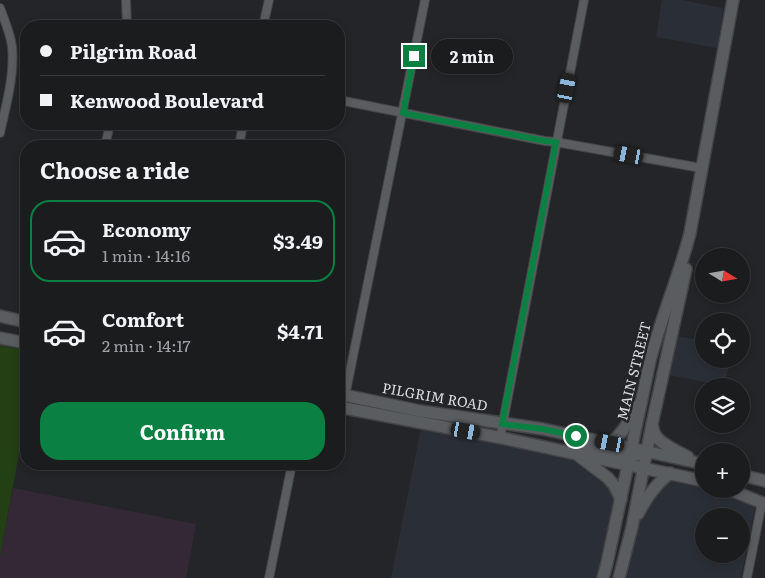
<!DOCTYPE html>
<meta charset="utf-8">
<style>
body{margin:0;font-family:Literata,serif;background:#242527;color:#f1f3f6;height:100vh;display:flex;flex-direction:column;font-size:19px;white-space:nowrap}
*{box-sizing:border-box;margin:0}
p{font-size:16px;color:#a0a1a4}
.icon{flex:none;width:28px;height:28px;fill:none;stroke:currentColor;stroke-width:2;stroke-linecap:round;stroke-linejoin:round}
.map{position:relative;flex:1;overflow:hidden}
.side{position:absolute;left:20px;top:140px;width:325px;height:330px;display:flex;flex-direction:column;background:#1b1c1e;border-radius:20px;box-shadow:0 2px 8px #0003,0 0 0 1px #393a3c}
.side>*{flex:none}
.hud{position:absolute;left:20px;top:20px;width:325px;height:110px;border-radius:20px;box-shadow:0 2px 8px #0003,0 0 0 1px #393a3c;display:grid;align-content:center;height:110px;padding:0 20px;background:#1b1c1e}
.needle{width:32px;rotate:101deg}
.controls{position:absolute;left:695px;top:248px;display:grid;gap:10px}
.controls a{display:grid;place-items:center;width:55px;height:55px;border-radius:50%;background:#1b1c1e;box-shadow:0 2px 8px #0003,0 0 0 1px #393a3c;font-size:25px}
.end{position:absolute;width:22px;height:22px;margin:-11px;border:6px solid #0b8043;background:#fff;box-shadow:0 0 0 2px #fff}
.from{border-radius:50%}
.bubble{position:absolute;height:35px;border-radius:18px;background:#1b1c1e;box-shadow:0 2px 8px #0003,0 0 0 1px #393a3c;font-size:16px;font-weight:700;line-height:35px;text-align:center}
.car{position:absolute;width:15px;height:30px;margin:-15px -8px;border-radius:6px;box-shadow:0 0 4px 1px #0007;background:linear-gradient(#222 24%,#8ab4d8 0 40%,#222 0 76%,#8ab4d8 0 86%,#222 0)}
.hud b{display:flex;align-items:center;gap:18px;height:48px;font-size:19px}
.hud b+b{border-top:1px solid #393a3c}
.hud i{width:12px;height:12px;background:#f1f3f6}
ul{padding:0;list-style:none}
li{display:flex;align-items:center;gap:15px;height:82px;margin:0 10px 8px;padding:0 10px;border:2px solid transparent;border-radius:20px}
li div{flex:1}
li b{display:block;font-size:19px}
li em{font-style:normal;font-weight:700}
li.active{border-color:#0b8043}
li>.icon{width:45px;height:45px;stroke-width:1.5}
h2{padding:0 20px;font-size:22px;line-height:60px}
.action{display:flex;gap:10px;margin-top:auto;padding:10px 20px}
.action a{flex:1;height:58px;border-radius:20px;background:#0b8043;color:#fff;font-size:20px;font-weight:700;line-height:58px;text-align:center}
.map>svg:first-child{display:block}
.built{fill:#2a2f37;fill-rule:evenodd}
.education{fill:#342836}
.green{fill:#233f14}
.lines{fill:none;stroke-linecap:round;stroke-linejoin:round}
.street-casing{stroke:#434446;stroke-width:10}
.secondary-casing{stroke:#434446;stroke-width:14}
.street{stroke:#5a5d60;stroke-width:8}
.secondary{stroke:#5a5d60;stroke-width:11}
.route{stroke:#0b8043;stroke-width:6}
.labels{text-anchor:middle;stroke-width:5;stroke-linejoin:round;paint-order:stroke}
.street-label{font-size:14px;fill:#dbdcde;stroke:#242528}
</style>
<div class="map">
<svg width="765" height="578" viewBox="0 0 765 578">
<rect width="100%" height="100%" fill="#242528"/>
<g class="built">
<path d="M 662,0 L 682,0 L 722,8 L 723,12 L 717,48 L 656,37 Z"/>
<path d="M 677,336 L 704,341 L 704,359 L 730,359 L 725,386 L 669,375 Z"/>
<path d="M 421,428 L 574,459 L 592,467 L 616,495 L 598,578 L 391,578 Z"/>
<path d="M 668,479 L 704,487 L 704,489 L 712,489 L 723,492 L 737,496 L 753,505 L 754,508 L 753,518 L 741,578 L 623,578 L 635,530 L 640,517 ZM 704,516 L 741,516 L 741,554 L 704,554 Z"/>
</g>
<path class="education" d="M 13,488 L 196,524 L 186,578 L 0,578 L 0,556 Z"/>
<path class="green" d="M 0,346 L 26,350 L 26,416 L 0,556 Z"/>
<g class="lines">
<g class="street-casing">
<g id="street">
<path d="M 126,0 L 127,26"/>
<path d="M 0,8 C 5,21 10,33 12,46 C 15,75 6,105 0,133"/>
<path d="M 263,26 L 269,0"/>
<path d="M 339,100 L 545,141 L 556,142 L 701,168"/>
<path d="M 105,146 L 110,124"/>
<path d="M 239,146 L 243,124"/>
<path d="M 345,396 L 425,0"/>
<path d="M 500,438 L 584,0"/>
<path d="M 269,578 L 292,464"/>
<path d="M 747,578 L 762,502"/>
</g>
</g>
<g class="secondary-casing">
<g id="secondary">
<path d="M 0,316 L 26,322"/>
<path d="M 0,338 L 26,343"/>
<path d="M 339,394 L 420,411 L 543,429 L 704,464"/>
<path d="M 339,407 L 502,438 L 704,481"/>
<path d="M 652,424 C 653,428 653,432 656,436 C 662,445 679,452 688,457"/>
<path d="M 610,443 C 624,433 628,422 636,406"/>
<path d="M 585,449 L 629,456 L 636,455"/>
<path d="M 579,456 L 608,478 L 614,485 L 621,499"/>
<path d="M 741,475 L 765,481"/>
<path d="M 728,489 L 765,504"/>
<path d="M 638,514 C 647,497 655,485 670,473"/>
<path d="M 603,578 L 607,563 L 650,361 C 661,317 679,277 690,233 L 733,0"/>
<path d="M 619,578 L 632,527 L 652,424 L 686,269"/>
</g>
</g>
<use href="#street" class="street"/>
<use href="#secondary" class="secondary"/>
</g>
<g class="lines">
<path class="route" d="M 414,56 L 403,113 L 545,141 L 556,142 L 502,424 L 543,429 L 576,436"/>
</g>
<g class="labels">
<g class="street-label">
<text transform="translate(634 371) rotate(-76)" y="5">MAIN STREET</text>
<text transform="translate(435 397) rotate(10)" y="5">PILGRIM ROAD</text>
</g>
</g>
</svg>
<div class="controls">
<a><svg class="needle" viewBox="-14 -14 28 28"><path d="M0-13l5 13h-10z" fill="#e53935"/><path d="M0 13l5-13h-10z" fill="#a0a1a4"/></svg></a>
<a><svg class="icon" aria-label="locate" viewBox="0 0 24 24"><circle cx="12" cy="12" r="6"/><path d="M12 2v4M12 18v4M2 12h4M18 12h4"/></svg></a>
<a><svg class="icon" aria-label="layers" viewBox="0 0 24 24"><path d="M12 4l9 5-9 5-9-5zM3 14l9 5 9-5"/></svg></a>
<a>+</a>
<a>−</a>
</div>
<i class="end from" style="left:576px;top:436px"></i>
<i class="end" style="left:414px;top:56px"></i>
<div class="bubble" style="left:431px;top:39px;width:82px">2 min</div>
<i class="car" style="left:567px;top:88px;rotate:11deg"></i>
<i class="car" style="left:629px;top:155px;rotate:281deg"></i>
<i class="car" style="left:466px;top:431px;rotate:100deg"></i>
<i class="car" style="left:610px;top:443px;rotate:281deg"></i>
<div class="hud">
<b><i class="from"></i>Pilgrim Road</b>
<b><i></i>Kenwood Boulevard</b>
</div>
<section class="side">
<h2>Choose a ride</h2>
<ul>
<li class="active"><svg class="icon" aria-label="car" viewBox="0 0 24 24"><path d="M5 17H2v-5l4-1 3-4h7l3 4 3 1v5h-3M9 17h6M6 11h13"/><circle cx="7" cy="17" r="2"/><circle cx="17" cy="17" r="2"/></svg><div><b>Economy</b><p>1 min · 14:16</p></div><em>$3.49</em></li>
<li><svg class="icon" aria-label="car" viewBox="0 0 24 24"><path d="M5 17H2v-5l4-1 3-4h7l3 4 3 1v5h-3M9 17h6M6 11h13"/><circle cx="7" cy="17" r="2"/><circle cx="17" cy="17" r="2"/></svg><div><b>Comfort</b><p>2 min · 14:17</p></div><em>$4.71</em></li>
</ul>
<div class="action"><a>Confirm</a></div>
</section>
</div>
